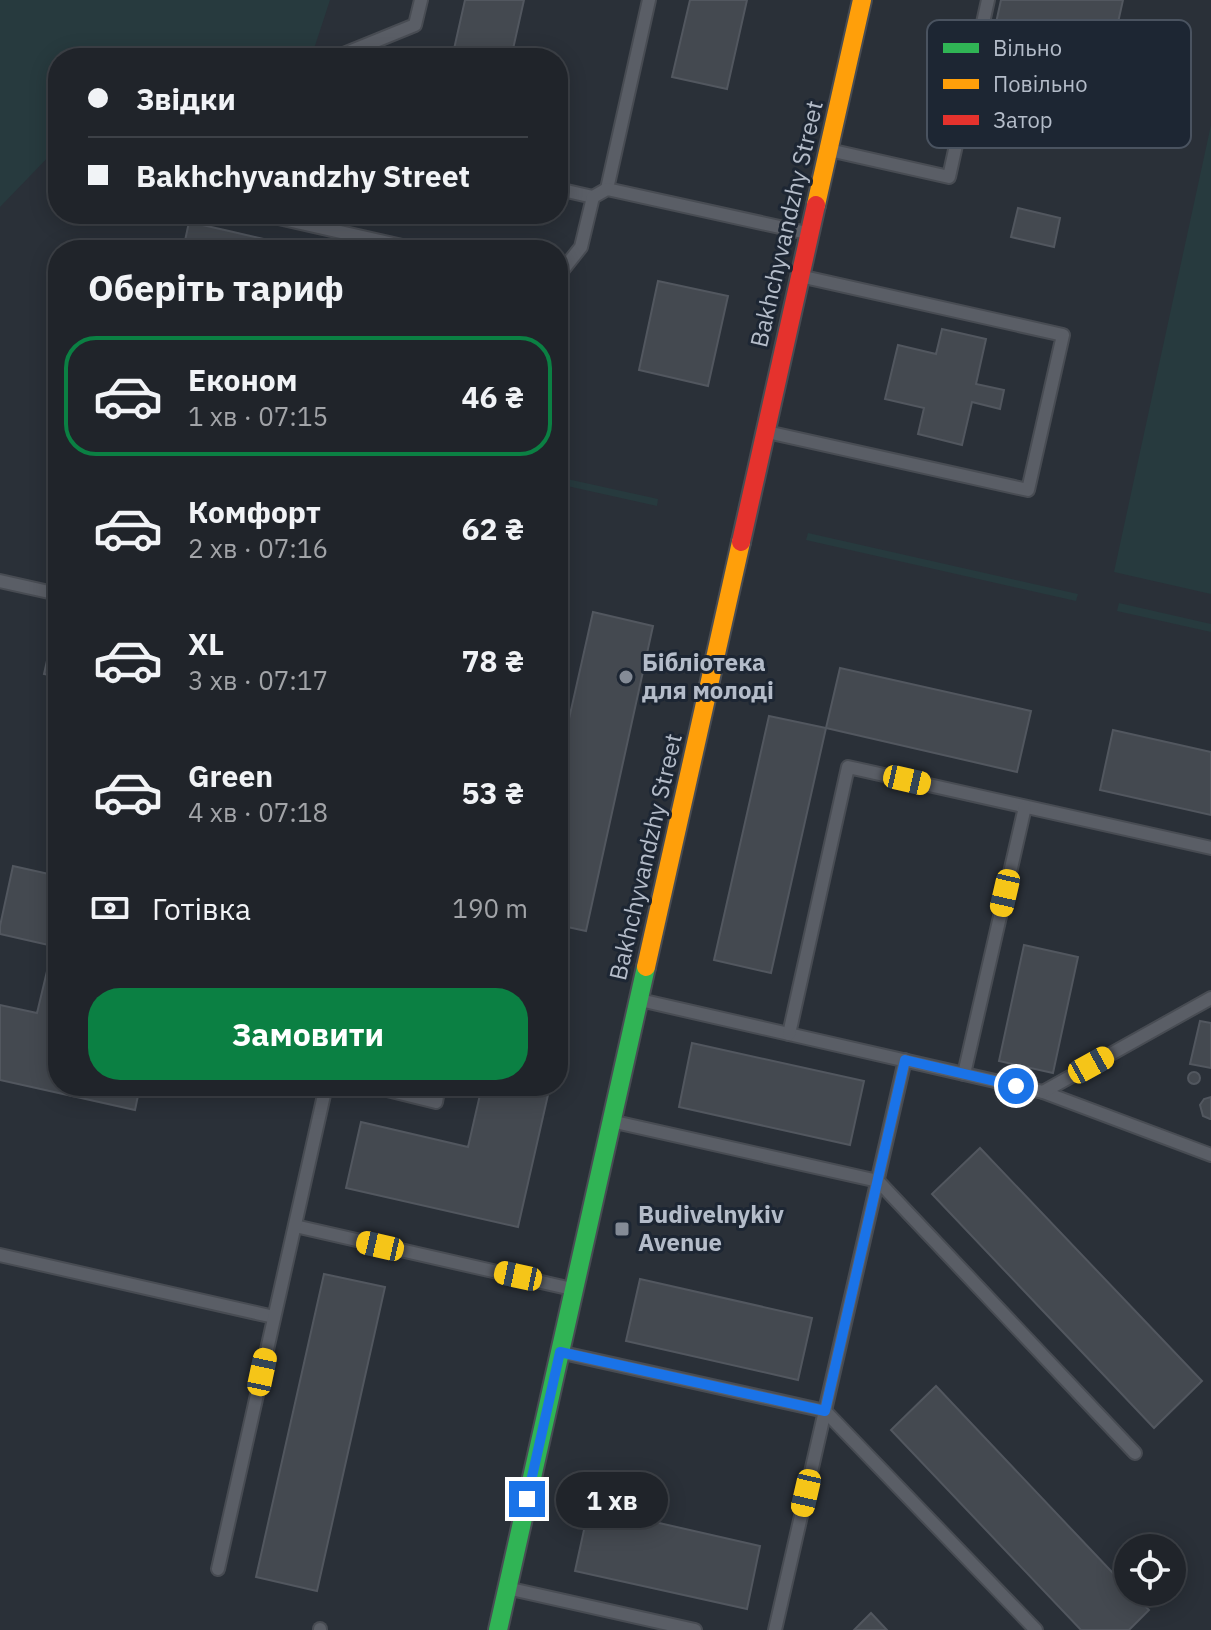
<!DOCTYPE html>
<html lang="uk">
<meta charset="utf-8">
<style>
body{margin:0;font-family:"IBM Plex Sans",sans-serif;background:#2d3036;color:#f1f3f6;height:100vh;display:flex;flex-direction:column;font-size:30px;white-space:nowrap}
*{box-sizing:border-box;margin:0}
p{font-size:26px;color:#a2a4a8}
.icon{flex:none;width:44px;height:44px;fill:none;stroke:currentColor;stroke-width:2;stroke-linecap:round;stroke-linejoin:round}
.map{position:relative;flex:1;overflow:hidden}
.sheet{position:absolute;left:48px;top:240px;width:520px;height:856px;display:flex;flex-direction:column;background:#20242a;border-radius:32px;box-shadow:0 4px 20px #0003,0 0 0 2px #3d4147}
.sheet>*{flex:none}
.guide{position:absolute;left:48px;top:48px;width:520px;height:176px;border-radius:32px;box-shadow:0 4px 20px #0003,0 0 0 2px #3d4147;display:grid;align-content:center;height:176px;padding:0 40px;background:#20242a}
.tools{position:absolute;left:1114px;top:1534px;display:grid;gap:16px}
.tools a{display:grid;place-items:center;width:72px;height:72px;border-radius:50%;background:#20242a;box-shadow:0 4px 20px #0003,0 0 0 2px #3d4147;font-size:40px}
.end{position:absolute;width:36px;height:36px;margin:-18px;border:10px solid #1a73e8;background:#fff;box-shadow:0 0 0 4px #fff}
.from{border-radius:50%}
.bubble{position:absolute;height:56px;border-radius:28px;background:#20242a;box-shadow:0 4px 20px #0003,0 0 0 2px #3d4147;font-size:26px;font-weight:700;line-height:56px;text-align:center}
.car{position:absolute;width:24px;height:48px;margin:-24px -12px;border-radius:10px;box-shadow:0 0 6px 2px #0007;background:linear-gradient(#f5c518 24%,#345 0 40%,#f5c518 0 76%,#345 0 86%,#f5c518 0)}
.guide b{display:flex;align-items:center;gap:28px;height:76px;font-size:30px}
.guide b+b{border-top:2px solid #3d4147}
.guide i{width:20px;height:20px;background:#f1f3f6}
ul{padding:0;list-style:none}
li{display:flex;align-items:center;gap:24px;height:120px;margin:0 16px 12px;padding:0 24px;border:4px solid transparent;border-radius:32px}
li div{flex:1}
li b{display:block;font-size:30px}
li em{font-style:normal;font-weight:700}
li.on{border-color:#0b8043}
li>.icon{width:72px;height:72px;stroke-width:1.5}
h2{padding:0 40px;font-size:36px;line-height:96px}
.pay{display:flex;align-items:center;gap:20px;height:88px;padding:0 40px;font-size:30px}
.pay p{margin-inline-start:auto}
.button{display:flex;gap:16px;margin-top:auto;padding:16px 40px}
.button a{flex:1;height:92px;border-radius:32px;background:#0b8043;color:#fff;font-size:32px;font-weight:700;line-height:92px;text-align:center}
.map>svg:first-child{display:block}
.green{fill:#273a3e}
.building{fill:#444950;stroke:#52575f;stroke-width:2}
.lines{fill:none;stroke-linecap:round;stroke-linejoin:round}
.lane-casing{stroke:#484c53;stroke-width:16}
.fast-casing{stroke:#484c53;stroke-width:22}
.slow-casing{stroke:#484c53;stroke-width:22}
.jam-casing{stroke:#484c53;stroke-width:22}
.lane{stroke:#5a5e66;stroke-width:12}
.fast{stroke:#30b455;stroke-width:18}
.slow{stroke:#ff9f0a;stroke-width:18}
.jam{stroke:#e5322d;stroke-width:18}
.route{stroke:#1a73e8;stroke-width:10}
.poi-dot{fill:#848b96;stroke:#1d2633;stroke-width:3}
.labels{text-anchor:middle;stroke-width:6;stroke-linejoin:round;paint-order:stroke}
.street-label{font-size:24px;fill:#b4bcc9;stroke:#1d2633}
.poi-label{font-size:24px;font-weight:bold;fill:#b4bcc9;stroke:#1d2633;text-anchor:start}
.key{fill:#1d2633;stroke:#4a5360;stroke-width:2}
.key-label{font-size:22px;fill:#b4bcc9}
</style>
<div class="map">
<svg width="1211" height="1630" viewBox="0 0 1211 1630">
<rect width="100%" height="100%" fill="#2a3038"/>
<g class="green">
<path d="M 0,0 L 330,0 L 311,58 L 58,58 L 58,147 L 0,207 Z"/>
<path d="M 1211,125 L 1211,594 L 1114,572 Z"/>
<path d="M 558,477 L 658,499 L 657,506 L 558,484 Z"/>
<path d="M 808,533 L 1078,594 L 1076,601 L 806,540 Z"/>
<path d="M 1119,603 L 1211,624 L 1211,632 L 1117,611 Z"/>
</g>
<g class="building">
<path d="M 465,0 L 524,0 L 511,58 L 452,58 Z"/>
<path d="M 690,0 L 747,0 L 727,89 L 672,77 Z"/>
<path d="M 1001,0 L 1123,0 L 1099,108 L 983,82 Z"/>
<path d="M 1018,208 L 1060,218 L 1054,247 L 1011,237 Z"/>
<path d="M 189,222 L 229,231 L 312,250 L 183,250 Z"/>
<path d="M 658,281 L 728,296 L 708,386 L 639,370 Z"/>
<path d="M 942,329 L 986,339 L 976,384 L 1004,390 L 1000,409 L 972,402 L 962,445 L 918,434 L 924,408 L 885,399 L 898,345 L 936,354 Z"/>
<path d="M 593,612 L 653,626 L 586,931 L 558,925 L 558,768 Z"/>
<path d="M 50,647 L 58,648 L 58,677 L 44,674 Z"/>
<path d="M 840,668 L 1031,711 L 1017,772 L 826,728 Z"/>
<path d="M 769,716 L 826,728 L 771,973 L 714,960 Z"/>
<path d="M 1113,730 L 1211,752 L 1211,815 L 1100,790 Z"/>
<path d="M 13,866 L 58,876 L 58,1086 L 140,1086 L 135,1110 L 0,1080 L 0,1005 L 37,1013 L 53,946 L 0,934 L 0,926 Z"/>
<path d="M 1024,945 L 1078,957 L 1053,1073 L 999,1061 Z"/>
<path d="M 558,1013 L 566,1015 L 558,1049 Z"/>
<path d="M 1200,1021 L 1211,1023 L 1211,1068 L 1190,1064 Z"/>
<path d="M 692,1043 L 864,1081 L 850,1145 L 679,1107 Z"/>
<circle cx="1194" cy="1078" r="6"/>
<path d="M 482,1086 L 550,1086 L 518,1227 L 346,1188 L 361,1122 L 468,1147 Z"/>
<path d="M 1211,1097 L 1211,1119 L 1210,1119 L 1203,1116 L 1200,1105 L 1204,1099 Z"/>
<path d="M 980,1148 L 1202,1381 L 1154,1428 L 932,1194 Z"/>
<path d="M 324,1274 L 385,1287 L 317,1591 L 256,1577 Z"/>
<path d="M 640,1279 L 812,1318 L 798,1380 L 626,1341 Z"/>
<path d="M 936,1386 L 1128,1589 L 1128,1592 L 1131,1592 L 1149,1610 L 1129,1630 L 1081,1630 L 891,1430 Z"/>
<path d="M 589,1507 L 760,1546 L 747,1609 L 575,1571 Z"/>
<path d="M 871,1613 L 887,1630 L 854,1630 Z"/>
</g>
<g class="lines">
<g class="lane-casing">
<g id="lane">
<path d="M 334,58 L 415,25 L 421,0"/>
<path d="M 829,150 L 949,177 L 988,0"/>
<path d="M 558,189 L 593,197"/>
<path d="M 607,189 L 649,0"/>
<path d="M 261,214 L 420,250"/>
<path d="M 558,276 L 581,247 L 593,197 L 607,189 L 807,233"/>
<path d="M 767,432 L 1028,490 L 1063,335 L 804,277"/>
<path d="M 0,581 L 58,594"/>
<path d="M 640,1000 L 1043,1092 L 1211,1155"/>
<path d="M 789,1034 L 848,767 L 1211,848"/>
<path d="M 964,1074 L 1025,807"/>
<path d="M 371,1086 L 436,1102 L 439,1086"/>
<path d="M 1043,1092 L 1211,998"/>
<path d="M 615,1122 L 878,1181 L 1135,1453"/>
<path d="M 295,1226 L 572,1289"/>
<path d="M 0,1255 L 274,1317"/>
<path d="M 563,1353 L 825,1411 L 1036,1630"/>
<path d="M 218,1569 L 326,1086"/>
<path d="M 511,1589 L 695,1630"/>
<path d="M 320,1630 L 320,1629"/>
<path d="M 775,1630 L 905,1060"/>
</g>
</g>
<g class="fast-casing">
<path id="fast" d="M 498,1630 L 646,967"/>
</g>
<g class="slow-casing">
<g id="slow">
<path d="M 816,205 L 862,0"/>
<path d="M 646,967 L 741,542"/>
</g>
</g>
<g class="jam-casing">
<path id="jam" d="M 741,542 L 816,205"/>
</g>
<use href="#lane" class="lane"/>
<use href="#fast" class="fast"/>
<use href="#slow" class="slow"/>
<use href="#jam" class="jam"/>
</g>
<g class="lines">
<path class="route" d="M 527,1499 L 560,1352 L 825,1411 L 905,1060 L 1016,1086"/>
</g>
<g class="poi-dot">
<circle cx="626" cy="677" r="8"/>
<rect x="614" y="1221" width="16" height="16" rx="4"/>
</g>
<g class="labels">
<g class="street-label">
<text transform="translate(787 224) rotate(-77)" y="8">Bakhchyvandzhy Street</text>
<text transform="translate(646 857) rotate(-77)" y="8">Bakhchyvandzhy Street</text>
</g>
<g class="poi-label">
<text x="642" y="671">Бібліотека<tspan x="642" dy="28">для молоді</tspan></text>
<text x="638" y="1223">Budivelnykiv<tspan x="638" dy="28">Avenue</tspan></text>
</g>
</g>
<rect x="927" y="20" width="264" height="128" rx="12" class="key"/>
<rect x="943" y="43" width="36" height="10" fill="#30b455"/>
<rect x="943" y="79" width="36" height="10" fill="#ff9f0a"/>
<rect x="943" y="115" width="36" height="10" fill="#e5322d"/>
<g class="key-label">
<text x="993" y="56">Вільно</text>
<text x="993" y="92">Повільно</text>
<text x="993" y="128">Затор</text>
</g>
</svg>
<div class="tools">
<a><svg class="icon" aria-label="locate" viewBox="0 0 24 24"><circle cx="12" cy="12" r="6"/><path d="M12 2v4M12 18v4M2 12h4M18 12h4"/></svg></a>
</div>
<i class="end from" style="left:1016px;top:1086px"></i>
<i class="end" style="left:527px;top:1499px"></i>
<div class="bubble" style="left:556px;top:1472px;width:112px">1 хв</div>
<i class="car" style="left:907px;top:780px;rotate:103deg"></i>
<i class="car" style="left:1005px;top:893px;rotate:193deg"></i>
<i class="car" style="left:1091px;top:1065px;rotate:61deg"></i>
<i class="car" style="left:380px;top:1246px;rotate:283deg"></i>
<i class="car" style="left:518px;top:1276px;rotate:282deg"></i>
<i class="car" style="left:262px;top:1372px;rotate:12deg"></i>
<i class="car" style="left:806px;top:1493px;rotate:193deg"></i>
<div class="guide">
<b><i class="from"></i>Звідки</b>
<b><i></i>Bakhchyvandzhy Street</b>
</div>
<section class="sheet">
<h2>Оберіть тариф</h2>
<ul>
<li class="on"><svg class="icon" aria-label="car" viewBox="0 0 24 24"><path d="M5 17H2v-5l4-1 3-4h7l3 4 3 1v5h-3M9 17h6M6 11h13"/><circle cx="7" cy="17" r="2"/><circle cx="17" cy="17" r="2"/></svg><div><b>Економ</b><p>1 хв · 07:15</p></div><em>46 ₴</em></li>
<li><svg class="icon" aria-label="car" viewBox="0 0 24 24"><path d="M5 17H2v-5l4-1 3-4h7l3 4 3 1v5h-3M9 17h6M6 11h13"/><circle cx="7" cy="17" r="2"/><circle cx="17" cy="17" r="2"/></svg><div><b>Комфорт</b><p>2 хв · 07:16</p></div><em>62 ₴</em></li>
<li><svg class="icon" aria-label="car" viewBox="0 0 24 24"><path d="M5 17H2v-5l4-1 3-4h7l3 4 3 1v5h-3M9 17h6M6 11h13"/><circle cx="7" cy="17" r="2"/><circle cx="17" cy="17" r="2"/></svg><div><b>XL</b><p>3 хв · 07:17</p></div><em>78 ₴</em></li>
<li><svg class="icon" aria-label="car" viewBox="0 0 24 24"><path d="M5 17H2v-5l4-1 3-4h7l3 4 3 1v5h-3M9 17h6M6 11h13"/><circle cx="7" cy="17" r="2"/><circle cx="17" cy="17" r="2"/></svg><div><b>Green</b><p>4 хв · 07:18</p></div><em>53 ₴</em></li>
</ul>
<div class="pay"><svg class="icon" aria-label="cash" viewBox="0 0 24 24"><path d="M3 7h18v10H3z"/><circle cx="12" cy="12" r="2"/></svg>Готівка<p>190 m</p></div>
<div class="button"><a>Замовити</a></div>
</section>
</div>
